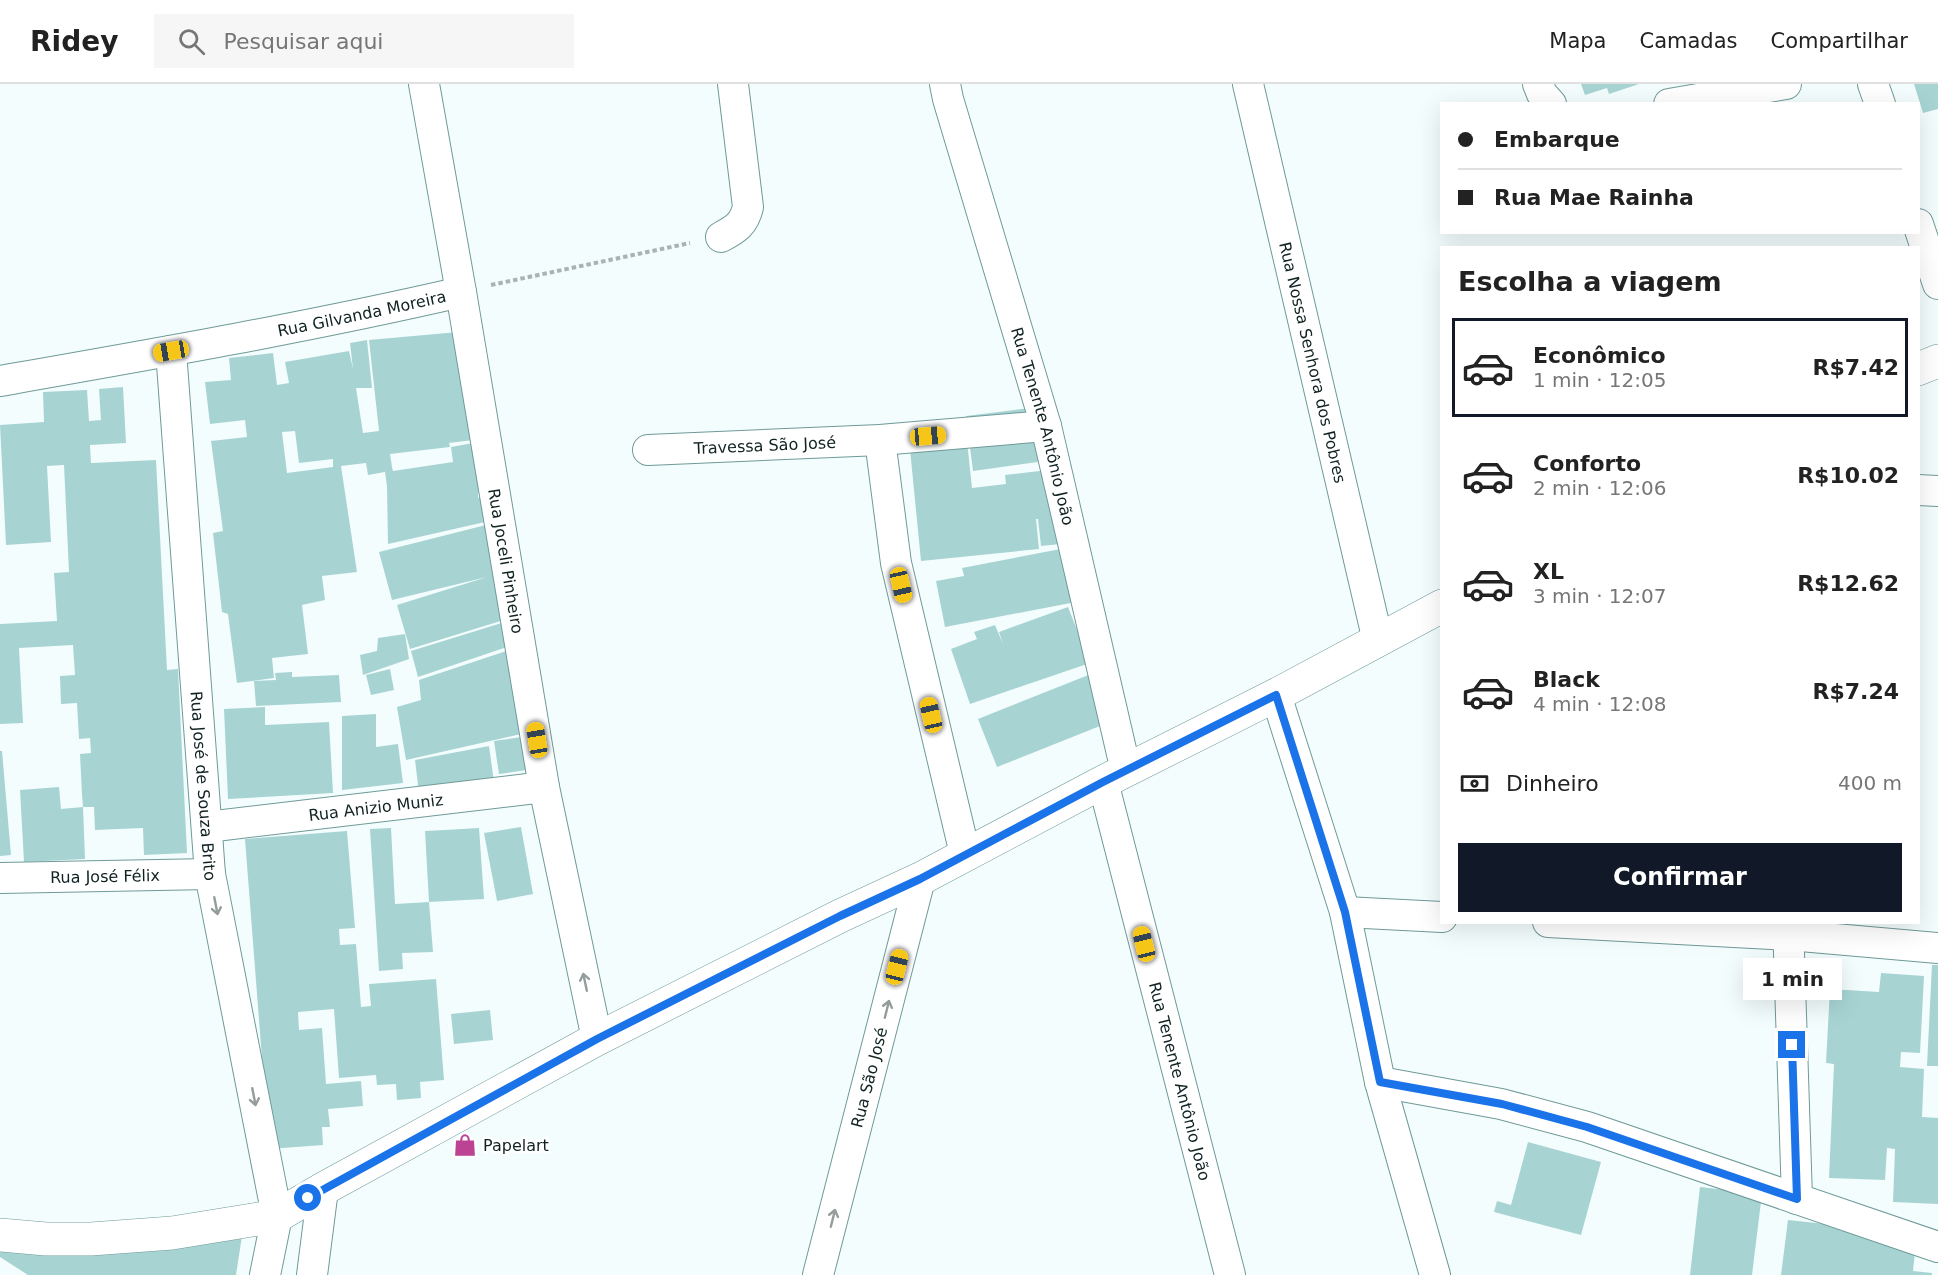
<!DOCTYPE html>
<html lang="pt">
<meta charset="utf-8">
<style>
body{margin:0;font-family:"DejaVu Sans",sans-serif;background:#f6f6f6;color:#222;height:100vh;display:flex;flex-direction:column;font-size:22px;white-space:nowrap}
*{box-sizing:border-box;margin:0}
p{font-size:20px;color:#767676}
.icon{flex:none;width:33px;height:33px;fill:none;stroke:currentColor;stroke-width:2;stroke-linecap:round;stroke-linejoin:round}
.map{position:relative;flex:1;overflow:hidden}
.drawer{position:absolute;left:1440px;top:162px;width:480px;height:678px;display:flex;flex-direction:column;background:#fff;border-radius:0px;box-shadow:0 6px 24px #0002}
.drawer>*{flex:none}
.top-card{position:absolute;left:1440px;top:18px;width:480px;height:132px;border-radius:0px;box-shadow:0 6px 24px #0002;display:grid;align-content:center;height:132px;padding:0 18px;background:#fff}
.end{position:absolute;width:27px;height:27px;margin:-14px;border:8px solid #1a73e8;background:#fff;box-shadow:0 0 0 3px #fff}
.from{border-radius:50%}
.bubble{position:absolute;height:42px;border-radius:0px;background:#fff;box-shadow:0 6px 24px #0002;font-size:20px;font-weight:700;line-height:42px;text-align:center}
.car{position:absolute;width:18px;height:36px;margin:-18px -9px;border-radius:8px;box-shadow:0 0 4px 2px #0007;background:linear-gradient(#f5c518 24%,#345 0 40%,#f5c518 0 76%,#345 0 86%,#f5c518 0)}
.top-card b{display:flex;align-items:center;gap:21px;height:57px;font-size:22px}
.top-card b+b{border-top:2px solid #e0e0e0}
.top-card i{width:15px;height:15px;background:#222}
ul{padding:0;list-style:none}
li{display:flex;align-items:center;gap:18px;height:99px;margin:0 12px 9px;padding:0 6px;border:3px solid transparent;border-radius:0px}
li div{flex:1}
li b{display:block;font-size:22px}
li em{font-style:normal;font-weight:700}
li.current{border-color:#111827}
li>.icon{width:54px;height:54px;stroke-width:1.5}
h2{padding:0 18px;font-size:27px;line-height:72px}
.pay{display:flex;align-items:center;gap:15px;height:66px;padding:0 18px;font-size:22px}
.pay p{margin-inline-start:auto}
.action{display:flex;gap:12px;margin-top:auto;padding:12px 18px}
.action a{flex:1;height:69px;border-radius:0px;background:#111827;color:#fff;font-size:24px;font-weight:700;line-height:69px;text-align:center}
header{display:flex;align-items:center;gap:36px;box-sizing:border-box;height:84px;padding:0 30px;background:#fff;border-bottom:2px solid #e0e0e0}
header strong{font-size:28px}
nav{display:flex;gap:33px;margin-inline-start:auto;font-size:21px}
.search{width:420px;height:54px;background:#f6f6f6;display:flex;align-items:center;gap:15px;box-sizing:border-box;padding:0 21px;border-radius:0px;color:#767676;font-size:22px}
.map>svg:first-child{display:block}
.building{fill:#a7d4d3;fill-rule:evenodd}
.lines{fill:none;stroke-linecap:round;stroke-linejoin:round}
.street-casing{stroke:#6e9a98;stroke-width:32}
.highway-casing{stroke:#6e9a98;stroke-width:34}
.path{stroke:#a8b4b4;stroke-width:4;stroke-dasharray:4.5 3;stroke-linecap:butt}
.street{stroke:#fff;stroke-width:30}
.highway{stroke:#fff;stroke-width:33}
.oneway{stroke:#949c9c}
.route{stroke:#1a73e8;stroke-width:8}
.labels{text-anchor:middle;stroke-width:5;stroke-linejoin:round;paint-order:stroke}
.street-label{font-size:16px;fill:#122;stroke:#fff}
.poi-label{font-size:16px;fill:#122;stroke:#fff;text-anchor:start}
</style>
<header>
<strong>Ridey</strong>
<div class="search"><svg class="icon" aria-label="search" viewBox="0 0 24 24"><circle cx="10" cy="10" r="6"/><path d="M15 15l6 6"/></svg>Pesquisar aqui</div>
<nav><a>Mapa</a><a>Camadas</a><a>Compartilhar</a></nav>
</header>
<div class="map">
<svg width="1938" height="1191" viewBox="0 0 1938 1191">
<rect width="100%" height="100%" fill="#f4fdfd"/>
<g class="building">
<path d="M 1581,0 L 1639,0 L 1609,10 L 1607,4 L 1585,11 Z"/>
<path d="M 1914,0 L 1938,0 L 1938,25 L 1923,29 Z"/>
<path d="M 458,248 L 473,356 L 449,359 L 450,363 L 390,370 L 392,383 L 393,387 L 453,378 L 451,363 L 473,359 L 478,388 L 478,414 L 483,413 L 485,438 L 388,460 L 387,402 L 385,388 L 368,391 L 366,379 L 341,382 L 357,488 L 322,492 L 325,516 L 302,521 L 308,570 L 272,574 L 274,594 L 237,599 L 228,530 L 222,528 L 213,449 L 223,447 L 211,357 L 247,353 L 245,336 L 210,340 L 205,298 L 231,296 L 229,274 L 273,269 L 277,301 L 289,299 L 285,278 L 349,267 L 353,285 L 350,259 L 367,256 L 372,304 L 356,304 L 363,349 L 379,347 L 369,256 ZM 295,347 L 299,379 L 333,375 L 333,383 L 287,389 L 282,348 Z"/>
<path d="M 123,303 L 126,359 L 90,361 L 91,379 L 156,376 L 167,586 L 178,585 L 187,769 L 144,771 L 143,744 L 95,746 L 94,723 L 83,723 L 82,711 L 80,670 L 91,669 L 90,654 L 79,655 L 77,619 L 61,620 L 60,592 L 75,591 L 73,561 L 19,564 L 23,639 L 0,640 L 0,540 L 57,537 L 54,489 L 69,488 L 64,381 L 47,382 L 51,458 L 6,461 L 0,341 L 44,338 L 43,308 L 87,306 L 89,337 L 101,336 L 99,305 Z"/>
<path d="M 1037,323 L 1045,377 L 973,387 L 966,332 Z"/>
<path d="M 965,338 L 972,404 L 1006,400 L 1005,391 L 1048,386 L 1070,459 L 1041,462 L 1038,435 L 1036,435 L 1039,465 L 921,477 L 908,345 Z"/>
<path d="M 486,441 L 507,535 L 410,565 L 397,521 L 487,493 L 392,516 L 379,468 Z"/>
<path d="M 1066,464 L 1076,518 L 945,543 L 936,497 L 964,492 L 962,484 Z"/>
<path d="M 1068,523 L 1090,579 L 970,620 L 951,565 L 977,555 L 974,548 L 995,541 L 1003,560 L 999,548 Z"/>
<path d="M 508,537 L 513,561 L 418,593 L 411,567 Z"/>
<path d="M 405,550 L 409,575 L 363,591 L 360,571 L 377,567 L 378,554 Z"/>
<path d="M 512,565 L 526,649 L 406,676 L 397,623 L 421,616 L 419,596 Z"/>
<path d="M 390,585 L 394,606 L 371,611 L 366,591 Z"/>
<path d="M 1101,586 L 1120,634 L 997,683 L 978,635 Z"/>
<path d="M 292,588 L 292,593 L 339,591 L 341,618 L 256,622 L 254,597 L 276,596 L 275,589 Z"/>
<path d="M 265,623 L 265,641 L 329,638 L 333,709 L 228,715 L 224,625 Z"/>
<path d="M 376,630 L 376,663 L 398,660 L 403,699 L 342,706 L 342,632 Z"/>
<path d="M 528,652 L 533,685 L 499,690 L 494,657 Z"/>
<path d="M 489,662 L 494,698 L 419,709 L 415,676 Z"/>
<path d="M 0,667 L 2,667 L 11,771 L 0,772 Z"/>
<path d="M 59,703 L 61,725 L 83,723 L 85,775 L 24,778 L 20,706 Z"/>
<path d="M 521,743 L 533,810 L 497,817 L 484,749 Z"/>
<path d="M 391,744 L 395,820 L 429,818 L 425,747 L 445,746 L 479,744 L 484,815 L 429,818 L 433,868 L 402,869 L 403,885 L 379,887 L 370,745 Z"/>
<path d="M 347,747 L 355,844 L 339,845 L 340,861 L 356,860 L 361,923 L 371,922 L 369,900 L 436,895 L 444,996 L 420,998 L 421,1014 L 397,1016 L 396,1000 L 377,1001 L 376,991 L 339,994 L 334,925 L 298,928 L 299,946 L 322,944 L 326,1000 L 361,997 L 363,1022 L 328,1025 L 330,1043 L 322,1043 L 323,1061 L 269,1065 L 245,755 Z"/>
<path d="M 1932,881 L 1938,881 L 1938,982 L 1927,982 Z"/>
<path d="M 1881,889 L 1924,892 L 1920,969 L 1901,968 L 1900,983 L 1924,985 L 1922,1033 L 1938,1034 L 1938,1120 L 1893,1118 L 1895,1065 L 1887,1064 L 1885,1096 L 1829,1094 L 1834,980 L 1826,979 L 1830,905 L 1879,908 Z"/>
<path d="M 490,926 L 493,956 L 454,960 L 451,930 Z"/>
<path d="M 1528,1058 L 1601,1078 L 1581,1151 L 1494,1128 L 1497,1117 L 1511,1121 Z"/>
<path d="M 1700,1103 L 1762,1110 L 1752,1191 L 1690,1191 Z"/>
<path d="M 1788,1136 L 1873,1145 L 1916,1158 L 1913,1187 L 1932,1189 L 1932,1191 L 1781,1191 Z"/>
<path d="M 242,1152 L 236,1191 L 28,1191 L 0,1173 L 0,1165 Z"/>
</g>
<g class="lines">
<g class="street-casing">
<g id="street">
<path id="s1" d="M 424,0 L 461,208 L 544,703 L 597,955"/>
<path id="s2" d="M 945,0 L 948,15 L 1046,342 L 1126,687"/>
<path id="s3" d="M 1248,0 L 1378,557"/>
<path d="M 1538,0 L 1542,10 L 1551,20"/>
<path d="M 1873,0 L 1880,20"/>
<path d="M 1669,20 L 1786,0"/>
<path d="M 1918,140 L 1938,200"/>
<path d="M 721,153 C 736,145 744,140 748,123 L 733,0"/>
<path id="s4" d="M 171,267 L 210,790 L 277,1132 L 265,1191"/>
<path id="s5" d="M 0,297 C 154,270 309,243 461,208"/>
<path d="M 880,356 L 896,479 L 965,770"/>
<path id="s6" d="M 648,366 L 880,356 L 1046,342"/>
<path d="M 1918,406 L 1938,407"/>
<path d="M 1276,611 L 1345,828 L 1380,998 L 1435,1191"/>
<path id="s7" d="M 1103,698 L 1230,1191"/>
<path id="s8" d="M 207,743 L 544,703"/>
<path id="s9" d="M 0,794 L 210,790"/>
<path d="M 1345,828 L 1442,833"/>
<path d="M 1548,838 L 1789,851 L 1938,864"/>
<path d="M 1788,838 L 1797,1115"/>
<path d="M 1380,998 L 1501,1020 L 1587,1043 L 1938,1163"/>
<path d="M 312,1191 L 323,1105"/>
<path id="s10" d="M 818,1191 L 920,795"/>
</g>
</g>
<g class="highway-casing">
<g id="highway">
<path d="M 1918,285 L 1938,277"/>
<path d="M 0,1151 L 46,1155 L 91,1155 L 172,1149 L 277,1132 L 323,1105 L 597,955 L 840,832 L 920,795 L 1103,698 L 1276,611 L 1442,522"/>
</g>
</g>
<path class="path" d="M 491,201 L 690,159"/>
<use href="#street" class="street"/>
<use href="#highway" class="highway"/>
</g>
<defs><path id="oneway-shaft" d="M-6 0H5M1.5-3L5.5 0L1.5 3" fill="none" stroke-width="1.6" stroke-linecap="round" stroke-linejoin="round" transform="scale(1.5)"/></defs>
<g class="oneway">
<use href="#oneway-shaft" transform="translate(216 822) rotate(79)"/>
<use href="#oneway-shaft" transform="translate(585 898) rotate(-102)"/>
<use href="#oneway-shaft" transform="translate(887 925) rotate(-76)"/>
<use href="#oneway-shaft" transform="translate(254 1013) rotate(79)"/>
<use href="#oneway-shaft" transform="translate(833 1134) rotate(-76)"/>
</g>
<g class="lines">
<path class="route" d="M 308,1114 L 597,955 L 840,832 L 920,795 L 1103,698 L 1276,611 L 1345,828 L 1380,998 L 1502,1020 L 1587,1043 L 1797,1115 L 1792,961"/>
</g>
<defs>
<g id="shop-bare" transform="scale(1.8)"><path d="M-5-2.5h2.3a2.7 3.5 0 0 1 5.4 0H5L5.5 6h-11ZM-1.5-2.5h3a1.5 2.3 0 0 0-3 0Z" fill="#bc4293" stroke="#fff" stroke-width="2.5" paint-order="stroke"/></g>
</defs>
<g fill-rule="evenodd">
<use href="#shop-bare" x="465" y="1061"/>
</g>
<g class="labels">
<g class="street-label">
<text dy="6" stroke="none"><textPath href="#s5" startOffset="368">Rua Gilvanda Moreira</textPath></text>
<text dy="6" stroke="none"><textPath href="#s3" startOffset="286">Rua Nossa Senhora dos Pobres</textPath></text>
<text dy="6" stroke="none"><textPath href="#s2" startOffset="356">Rua Tenente Antônio João</textPath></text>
<text dy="6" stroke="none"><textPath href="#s6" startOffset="117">Travessa São José</textPath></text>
<text dy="6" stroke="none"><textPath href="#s1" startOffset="484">Rua Joceli Pinheiro</textPath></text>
<text dy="6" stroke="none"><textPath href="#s4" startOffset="436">Rua José de Souza Brito</textPath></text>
<text dy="6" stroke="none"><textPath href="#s8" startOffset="170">Rua Anizio Muniz</textPath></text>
<text dy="6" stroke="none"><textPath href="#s9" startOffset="105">Rua José Félix</textPath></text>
<text dy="6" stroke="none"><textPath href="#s10" startOffset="204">Rua São José</textPath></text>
<text dy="6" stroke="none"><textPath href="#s7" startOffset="309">Rua Tenente Antônio João</textPath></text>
</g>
<g class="poi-label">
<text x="483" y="1067">Papelart</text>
</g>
</g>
</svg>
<i class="end from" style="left:308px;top:1114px"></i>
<i class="end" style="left:1792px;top:961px"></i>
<div class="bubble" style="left:1743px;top:874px;width:99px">1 min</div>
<i class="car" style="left:171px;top:267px;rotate:260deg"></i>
<i class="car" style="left:928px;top:352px;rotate:85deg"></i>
<i class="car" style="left:901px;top:501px;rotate:167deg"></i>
<i class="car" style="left:931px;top:631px;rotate:347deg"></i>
<i class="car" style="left:537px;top:656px;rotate:351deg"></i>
<i class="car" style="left:1144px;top:860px;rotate:346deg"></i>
<i class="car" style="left:897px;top:883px;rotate:14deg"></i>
<div class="top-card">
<b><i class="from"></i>Embarque</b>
<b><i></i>Rua Mae Rainha</b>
</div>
<section class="drawer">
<h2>Escolha a viagem</h2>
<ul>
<li class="current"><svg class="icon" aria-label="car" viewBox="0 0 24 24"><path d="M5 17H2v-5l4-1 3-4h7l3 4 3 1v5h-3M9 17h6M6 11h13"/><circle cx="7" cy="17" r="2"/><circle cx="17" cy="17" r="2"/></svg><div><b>Econômico</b><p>1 min · 12:05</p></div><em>R$7.42</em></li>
<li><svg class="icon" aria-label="car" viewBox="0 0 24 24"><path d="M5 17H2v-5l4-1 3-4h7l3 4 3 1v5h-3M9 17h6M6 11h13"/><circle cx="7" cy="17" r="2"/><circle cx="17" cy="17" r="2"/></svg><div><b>Conforto</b><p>2 min · 12:06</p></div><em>R$10.02</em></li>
<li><svg class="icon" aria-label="car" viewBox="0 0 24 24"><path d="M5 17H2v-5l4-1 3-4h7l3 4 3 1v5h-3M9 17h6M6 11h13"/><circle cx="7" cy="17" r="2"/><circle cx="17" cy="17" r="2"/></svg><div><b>XL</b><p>3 min · 12:07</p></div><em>R$12.62</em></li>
<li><svg class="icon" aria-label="car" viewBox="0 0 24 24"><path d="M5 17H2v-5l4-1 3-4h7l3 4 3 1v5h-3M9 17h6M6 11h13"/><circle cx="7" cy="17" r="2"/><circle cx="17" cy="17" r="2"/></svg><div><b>Black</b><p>4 min · 12:08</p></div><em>R$7.24</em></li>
</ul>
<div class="pay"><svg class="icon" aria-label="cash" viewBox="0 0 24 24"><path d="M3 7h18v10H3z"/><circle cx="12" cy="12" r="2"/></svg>Dinheiro<p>400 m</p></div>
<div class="action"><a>Confirmar</a></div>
</section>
</div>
